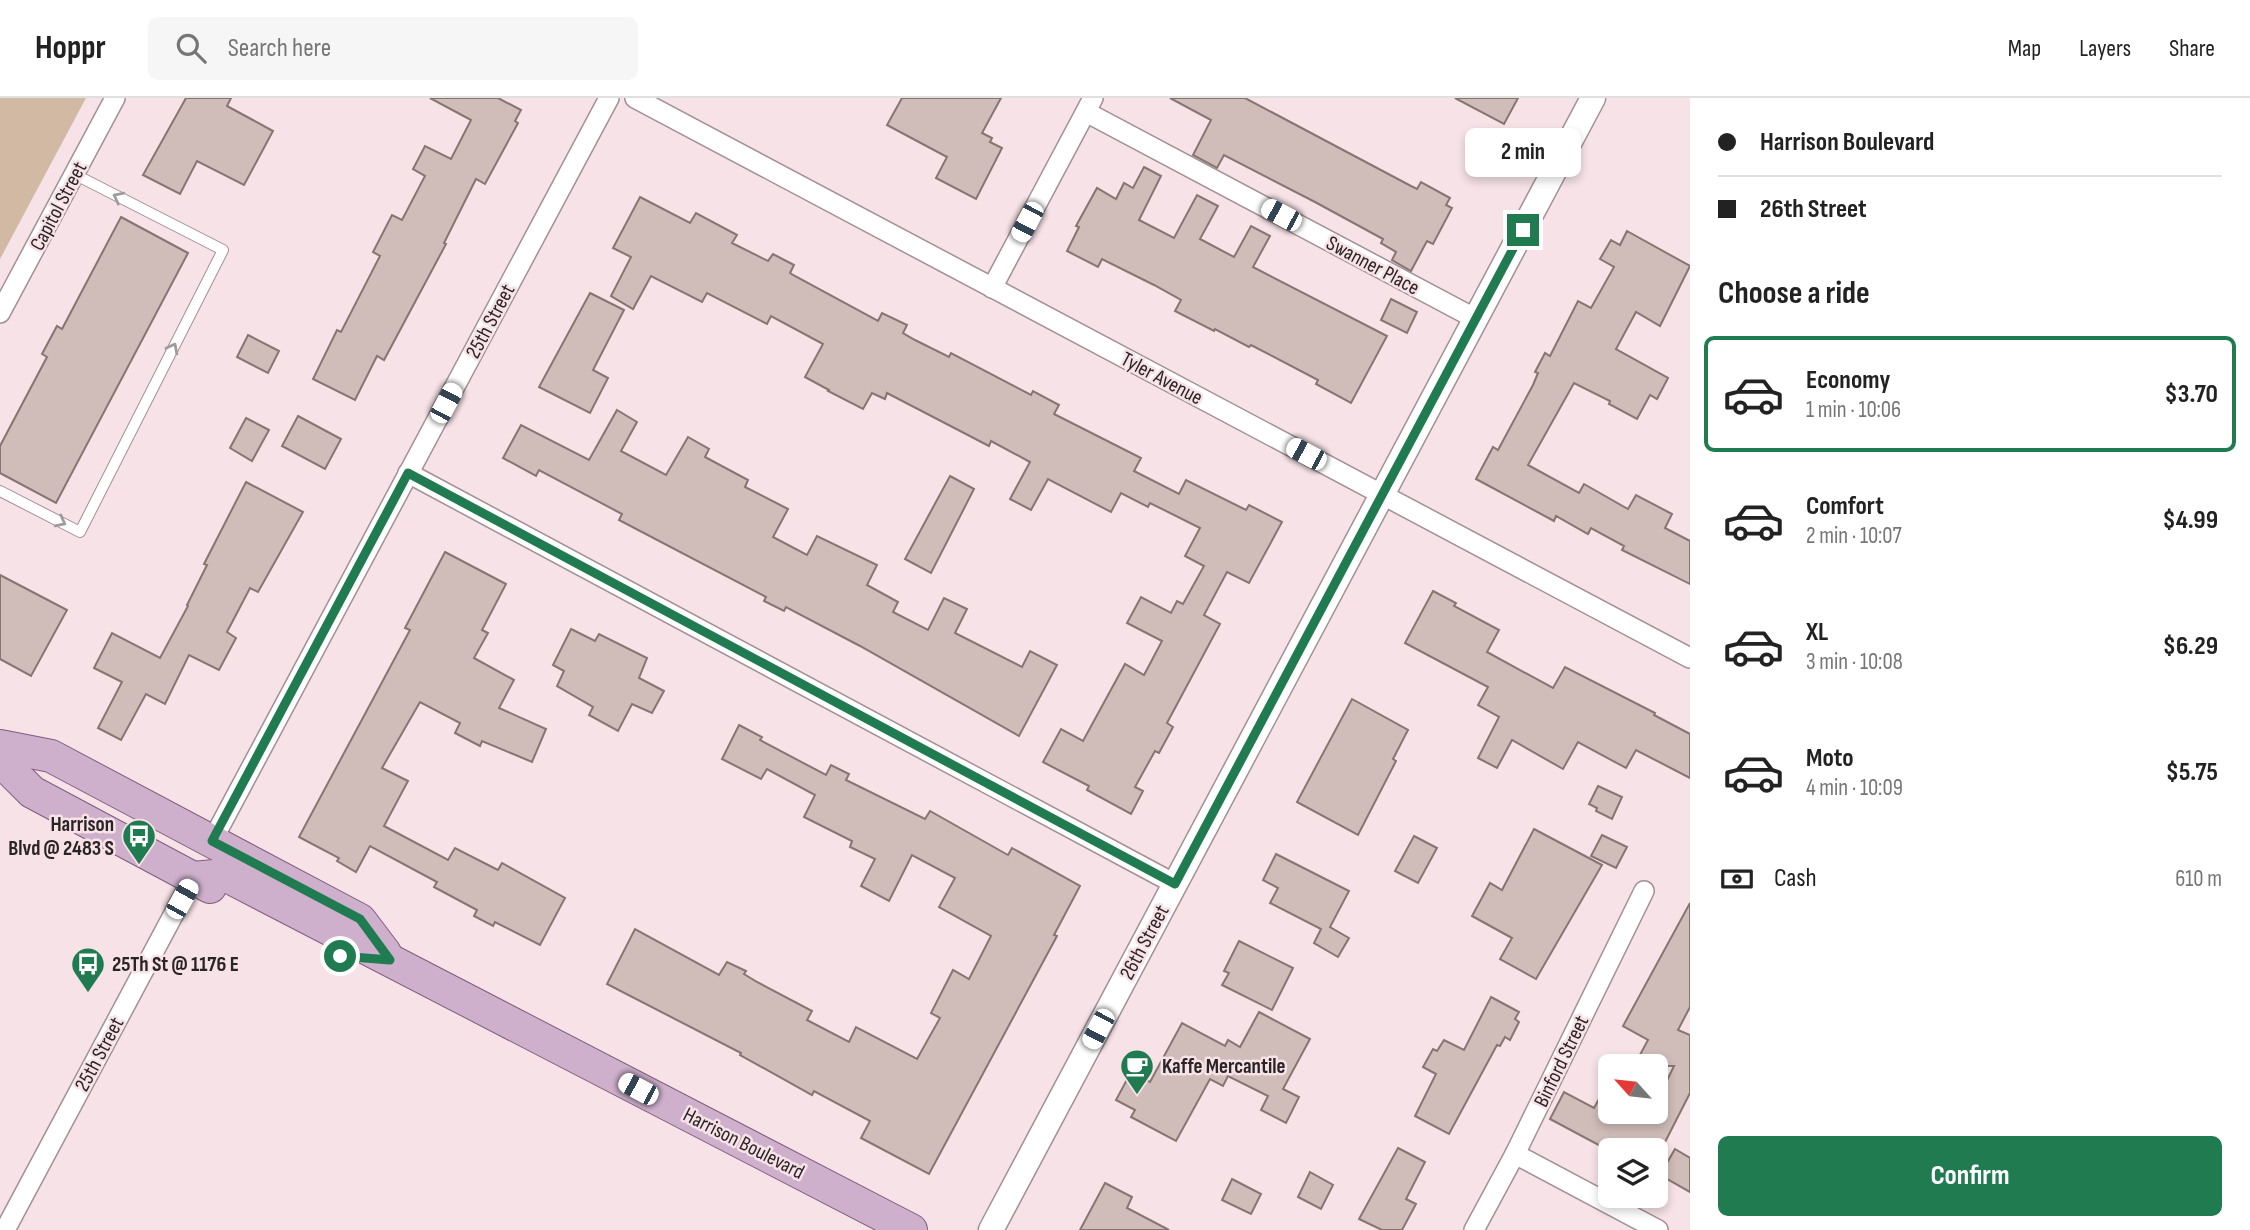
<!DOCTYPE html>
<meta charset="utf-8">
<style>
body{margin:0;font-family:"Sofia Sans Condensed",sans-serif;background:#f6f6f6;color:#222;height:100vh;display:flex;flex-direction:column;font-size:26px;white-space:nowrap}
*{box-sizing:border-box;margin:0}
p{font-size:23px;color:#767676}
.icon{flex:none;width:38px;height:38px;fill:none;stroke:currentColor;stroke-width:2;stroke-linecap:round;stroke-linejoin:round}
.map{position:relative;flex:1;overflow:hidden}
.details{display:flex;flex-direction:column;background:#fff;width:560px}
.details>*{flex:none}
.banner{display:grid;align-content:center;height:154px;padding:0 28px;background:#fff}
.needle{width:46px;rotate:297deg}
.tools{position:absolute;left:1598px;top:956px;display:grid;gap:14px}
.tools a{display:grid;place-items:center;width:70px;height:70px;border-radius:10px;background:#fff;box-shadow:0 4px 10px #0003;font-size:35px}
.end{position:absolute;width:32px;height:32px;margin:-16px;border:9px solid #207b50;background:#fff;box-shadow:0 0 0 4px #fff}
.from{border-radius:50%}
.bubble{position:absolute;height:49px;border-radius:10px;background:#fff;box-shadow:0 4px 10px #0003;font-size:23px;font-weight:700;line-height:49px;text-align:center}
.car{position:absolute;width:21px;height:42px;margin:-21px -10px;border-radius:9px;box-shadow:0 0 5px 2px #0007;background:linear-gradient(#fff 24%,#345 0 40%,#fff 0 76%,#345 0 86%,#fff 0)}
.banner b{display:flex;align-items:center;gap:24px;height:66px;font-size:26px}
.banner b+b{border-top:2px solid #e0e0e0}
.banner i{width:18px;height:18px;background:#222}
ul{padding:0;list-style:none}
li{display:flex;align-items:center;gap:21px;height:116px;margin:0 14px 10px;padding:0 14px;border:4px solid transparent;border-radius:10px}
li div{flex:1}
li b{display:block;font-size:26px}
li em{font-style:normal;font-weight:700}
li.active{border-color:#207b50}
li>.icon{width:63px;height:63px;stroke-width:1.5}
h2{padding:0 28px;font-size:32px;line-height:84px}
.pay{display:flex;align-items:center;gap:18px;height:77px;padding:0 28px;font-size:26px}
.pay p{margin-inline-start:auto}
.cta{display:flex;gap:14px;margin-top:auto;padding:14px 28px}
.cta a{flex:1;height:80px;border-radius:10px;background:#207b50;color:#fff;font-size:28px;font-weight:700;line-height:80px;text-align:center}
header{display:flex;align-items:center;gap:42px;box-sizing:border-box;height:98px;padding:0 35px;background:#fff;border-bottom:2px solid #e0e0e0}
header strong{font-size:33px}
nav{display:flex;gap:38px;margin-inline-start:auto;font-size:24px}
.search{width:490px;height:63px;background:#f6f6f6;display:flex;align-items:center;gap:18px;box-sizing:border-box;padding:0 24px;border-radius:10px;color:#767676;font-size:26px}
main{display:flex;flex:1;min-height:0}
.map>svg:first-child{display:block}
.green{fill:#d1b9a4}
.building{fill:#d0bcb9;stroke:#877571;stroke-width:2}
.lines{fill:none;stroke-linecap:round;stroke-linejoin:round}
.service-casing{stroke:#a29095;stroke-width:12}
.minor-casing{stroke:#a29095;stroke-width:22}
.tertiary-casing{stroke:#a29095;stroke-width:27}
.primary-casing{stroke:#805d7c;stroke-width:34}
.service{stroke:#fff;stroke-width:10}
.minor{stroke:#fff;stroke-width:19}
.tertiary{stroke:#fff;stroke-width:24}
.primary{stroke:#ceb0cd;stroke-width:32}
.oneway{stroke:#a09c9d}
.route{stroke:#207b50;stroke-width:9}
.labels{text-anchor:middle;stroke-width:5;stroke-linejoin:round;paint-order:stroke}
.street-label{font-size:21px;fill:#2b2426;stroke:#f6e2e7}
.poi-label{font-size:21px;font-weight:bold;fill:#2b2426;stroke:#f6e2e7;text-anchor:start}
</style>
<header>
<strong>Hoppr</strong>
<div class="search"><svg class="icon" aria-label="search" viewBox="0 0 24 24"><circle cx="10" cy="10" r="6"/><path d="M15 15l6 6"/></svg>Search here</div>
<nav><a>Map</a><a>Layers</a><a>Share</a></nav>
</header>
<main>
<div class="map">
<svg width="1690" height="1132" viewBox="0 0 1690 1132">
<rect width="100%" height="100%" fill="#f6e2e7"/>
<path class="green" d="M 0,0 L 86,0 L 0,161 Z"/>
<g class="building">
<path d="M 186,0 L 231,0 L 227,8 L 273,33 L 244,87 L 197,63 L 180,96 L 143,77 Z"/>
<path d="M 430,0 L 498,0 L 521,12 L 515,23 L 518,25 L 485,86 L 476,81 L 444,145 L 446,146 L 384,262 L 377,258 L 355,302 L 313,281 L 337,232 L 341,234 L 380,158 L 373,154 L 392,117 L 402,122 L 425,78 L 413,71 L 425,48 L 451,61 L 471,22 Z"/>
<path d="M 902,0 L 1001,0 L 982,35 L 992,40 L 990,44 L 1002,50 L 976,101 L 936,80 L 947,59 L 887,27 Z"/>
<path d="M 1170,0 L 1245,0 L 1411,88 L 1417,91 L 1421,84 L 1450,100 L 1446,107 L 1452,110 L 1433,146 L 1427,143 L 1411,173 L 1392,162 L 1396,154 L 1381,145 L 1383,141 L 1315,104 L 1224,57 L 1217,70 L 1193,57 L 1211,22 Z"/>
<path d="M 1455,0 L 1518,0 L 1504,26 Z"/>
<path d="M 1144,69 L 1161,78 L 1139,122 L 1174,140 L 1197,97 L 1218,108 L 1200,141 L 1234,159 L 1251,128 L 1270,138 L 1253,169 L 1387,238 L 1351,305 L 1316,286 L 1318,282 L 1251,247 L 1249,249 L 1215,231 L 1214,233 L 1175,213 L 1181,202 L 1154,187 L 1102,161 L 1098,169 L 1067,153 L 1079,129 L 1076,128 L 1097,90 L 1116,101 L 1124,85 L 1133,90 Z"/>
<path d="M 640,99 L 690,125 L 696,115 L 737,137 L 732,145 L 768,163 L 773,156 L 794,167 L 790,175 L 793,177 L 878,223 L 882,215 L 907,227 L 903,235 L 915,242 L 949,259 L 951,255 L 1031,297 L 1033,293 L 1059,307 L 1054,316 L 1141,360 L 1134,373 L 1179,396 L 1186,382 L 1246,412 L 1249,407 L 1282,424 L 1249,485 L 1227,474 L 1204,517 L 1220,526 L 1167,625 L 1173,629 L 1159,655 L 1155,653 L 1135,689 L 1143,693 L 1131,716 L 1087,692 L 1089,688 L 1043,664 L 1061,631 L 1083,643 L 1125,566 L 1144,577 L 1162,543 L 1127,525 L 1141,499 L 1171,515 L 1177,503 L 1183,506 L 1204,468 L 1185,458 L 1200,430 L 1150,405 L 1148,409 L 1121,395 L 1111,414 L 1048,381 L 1031,412 L 1010,401 L 1030,364 L 991,343 L 989,348 L 887,295 L 885,301 L 872,295 L 863,311 L 828,293 L 829,292 L 805,279 L 823,246 L 771,218 L 767,226 L 707,195 L 702,204 L 651,178 L 633,211 L 611,198 L 631,159 L 613,150 Z"/>
<path d="M 121,119 L 188,155 L 56,405 L 0,375 L 0,348 L 47,259 L 42,256 L 57,228 L 62,231 Z"/>
<path d="M 1627,133 L 1690,168 L 1660,228 L 1636,214 L 1616,251 L 1668,280 L 1657,301 L 1650,297 L 1637,321 L 1609,306 L 1610,303 L 1574,285 L 1528,367 L 1579,395 L 1584,386 L 1628,411 L 1636,397 L 1672,416 L 1665,430 L 1690,443 L 1690,486 L 1622,452 L 1624,448 L 1591,430 L 1588,436 L 1556,418 L 1554,423 L 1476,381 L 1493,349 L 1498,352 L 1533,287 L 1538,275 L 1535,274 L 1545,255 L 1550,258 L 1578,203 L 1591,210 L 1614,169 L 1600,161 L 1611,142 L 1620,147 Z"/>
<path d="M 590,195 L 624,212 L 593,272 L 608,280 L 590,315 L 539,289 Z"/>
<path d="M 1391,201 L 1417,214 L 1407,235 L 1381,222 Z"/>
<path d="M 248,237 L 279,253 L 268,275 L 237,259 Z"/>
<path d="M 617,312 L 637,324 L 621,353 L 666,377 L 688,339 L 709,351 L 705,359 L 748,382 L 745,389 L 788,411 L 773,439 L 807,457 L 817,438 L 877,467 L 867,487 L 898,504 L 893,514 L 928,532 L 944,500 L 967,511 L 955,535 L 1022,569 L 1030,553 L 1057,567 L 1019,638 L 860,548 L 786,509 L 784,513 L 764,503 L 766,499 L 619,422 L 622,416 L 539,372 L 536,378 L 503,360 L 521,327 L 589,362 Z"/>
<path d="M 298,318 L 341,341 L 325,371 L 282,348 Z"/>
<path d="M 246,320 L 269,332 L 252,363 L 230,350 Z"/>
<path d="M 950,378 L 974,391 L 931,475 L 905,461 Z"/>
<path d="M 246,384 L 303,414 L 258,494 L 250,490 L 227,534 L 236,540 L 219,572 L 189,557 L 165,606 L 146,596 L 121,642 L 98,630 L 122,584 L 94,570 L 112,535 L 160,560 L 188,508 L 187,507 L 207,467 L 204,466 Z"/>
<path d="M 445,454 L 506,486 L 482,532 L 488,535 L 474,560 L 514,582 L 499,610 L 546,631 L 532,664 L 482,643 L 480,648 L 455,635 L 460,625 L 420,604 L 382,670 L 408,683 L 384,728 L 448,762 L 455,750 L 494,770 L 498,772 L 502,765 L 565,800 L 540,847 L 495,824 L 493,828 L 474,818 L 477,812 L 434,789 L 437,784 L 370,748 L 356,774 L 337,763 L 339,760 L 299,739 L 410,532 L 405,530 Z"/>
<path d="M 0,477 L 67,512 L 31,578 L 0,561 Z"/>
<path d="M 1433,493 L 1456,505 L 1454,508 L 1499,532 L 1487,554 L 1553,590 L 1565,569 L 1655,615 L 1654,617 L 1690,636 L 1690,680 L 1636,652 L 1626,670 L 1578,644 L 1563,671 L 1512,642 L 1497,670 L 1478,660 L 1499,619 L 1478,607 L 1488,589 L 1405,545 Z"/>
<path d="M 571,531 L 595,543 L 599,536 L 647,560 L 639,580 L 664,593 L 652,615 L 632,606 L 618,633 L 589,617 L 593,609 L 557,588 L 564,573 L 553,567 Z"/>
<path d="M 1352,601 L 1408,632 L 1393,661 L 1396,663 L 1358,737 L 1297,704 Z"/>
<path d="M 739,627 L 762,639 L 760,642 L 826,677 L 831,667 L 849,676 L 846,682 L 925,721 L 930,713 L 1008,757 L 1012,750 L 1080,788 L 1054,837 L 1057,838 L 929,1076 L 861,1040 L 870,1023 L 814,993 L 812,997 L 740,957 L 741,955 L 607,886 L 635,831 L 719,877 L 727,864 L 746,873 L 744,876 L 757,884 L 812,913 L 807,922 L 849,944 L 856,929 L 917,961 L 940,920 L 931,915 L 953,872 L 969,881 L 991,838 L 939,809 L 955,780 L 912,757 L 889,803 L 861,788 L 875,761 L 850,749 L 852,743 L 804,719 L 815,697 L 767,671 L 761,681 L 722,661 Z"/>
<path d="M 1598,688 L 1622,699 L 1612,721 L 1596,713 L 1597,710 L 1589,706 Z"/>
<path d="M 1534,731 L 1602,767 L 1536,881 L 1500,861 L 1512,840 L 1472,818 L 1490,785 L 1502,792 Z"/>
<path d="M 1602,737 L 1627,749 L 1616,770 L 1591,758 Z"/>
<path d="M 1414,738 L 1437,750 L 1418,785 L 1395,773 Z"/>
<path d="M 1276,756 L 1349,793 L 1330,829 L 1349,840 L 1338,859 L 1314,845 L 1321,831 L 1270,805 L 1278,790 L 1263,782 Z"/>
<path d="M 1690,805 L 1690,909 L 1678,932 L 1690,937 L 1690,995 L 1661,1052 L 1608,1052 L 1550,1021 L 1564,994 L 1594,1010 L 1610,981 L 1610,1013 L 1656,1013 L 1656,1005 L 1674,968 L 1634,968 L 1648,942 L 1623,928 Z"/>
<path d="M 1239,843 L 1293,870 L 1272,912 L 1222,887 L 1229,875 L 1224,873 Z"/>
<path d="M 1491,899 L 1519,914 L 1515,921 L 1519,924 L 1510,942 L 1505,939 L 1500,948 L 1497,947 L 1449,1036 L 1415,1018 L 1436,976 L 1423,969 L 1433,951 L 1437,953 L 1444,942 L 1464,952 Z"/>
<path d="M 1259,914 L 1310,941 L 1283,991 L 1299,999 L 1286,1025 L 1261,1012 L 1268,998 L 1228,978 L 1223,988 L 1210,981 L 1176,1043 L 1131,1019 L 1135,1012 L 1116,1002 L 1131,974 L 1150,984 L 1182,925 L 1225,948 L 1228,942 L 1240,949 Z"/>
<path d="M 1398,1050 L 1425,1064 L 1406,1101 L 1416,1106 L 1402,1132 L 1382,1132 L 1359,1121 Z"/>
<path d="M 1675,1051 L 1690,1060 L 1690,1094 L 1660,1077 Z"/>
<path d="M 1310,1074 L 1333,1087 L 1321,1111 L 1298,1099 Z"/>
<path d="M 1232,1081 L 1261,1096 L 1251,1116 L 1222,1102 Z"/>
<path d="M 1105,1085 L 1132,1099 L 1127,1110 L 1169,1132 L 1080,1132 Z"/>
</g>
<g class="lines">
<g class="service-casing">
<path id="service" d="M 0,393 L 80,434 L 223,152 L 74,76"/>
</g>
<g class="minor-casing">
<g id="minor">
<path d="M 635,0 L 1690,560"/>
<path d="M 1086,14 L 1476,221"/>
<path d="M 992,190 L 1093,0"/>
<path d="M 0,215 L 115,0"/>
<path d="M 408,375 L 1175,786"/>
<path d="M 212,743 L 609,0"/>
<path d="M 1515,1056 L 1658,1132"/>
<path d="M 5,1132 L 193,780"/>
<path d="M 1474,1132 L 1515,1056 L 1644,793"/>
</g>
</g>
<g class="tertiary-casing">
<path id="tertiary" d="M 991,1132 L 1593,0"/>
</g>
<g class="primary-casing">
<g id="primary">
<path d="M 0,648 L 51,658 L 360,822 L 385,855"/>
<path d="M 0,662 L 32,694 L 210,789"/>
<path d="M 193,780 L 225,777 L 911,1132"/>
</g>
</g>
<use href="#service" class="service"/>
<use href="#minor" class="minor"/>
<use href="#tertiary" class="tertiary"/>
<use href="#primary" class="primary"/>
</g>
<defs><path id="oneway-chevron" d="M-2-3.5L2.5 0L-2 3.5" fill="none" stroke-width="1.6" stroke-linecap="round" stroke-linejoin="round" transform="scale(1.75)"/></defs>
<g class="oneway">
<use href="#oneway-chevron" transform="translate(118 99) rotate(-153)"/>
<use href="#oneway-chevron" transform="translate(173 250) rotate(-63)"/>
<use href="#oneway-chevron" transform="translate(61 424) rotate(27)"/>
</g>
<g class="lines">
<path class="route" d="M 340,858 L 390,862 L 360,821 L 212,743 L 408,375 L 1175,786 L 1523,132"/>
</g>
<defs>
<g id="bus-pin" transform="scale(1.75)"><path d="M0 17L-7.5 6A9.5 9.5 0 1 1 7.5 6Z" fill="#207b50" stroke="#f6e2e7"/><path d="M-5-6H5V4H4V6H2V4H-2V6H-4V4H-5ZM-3.5-4V0h7V-4ZM-3.5 1.2v1.5H-2V1.2ZM2 1.2v1.5H3.5V1.2Z" fill="#fff"/></g>
<g id="cafe-pin" transform="scale(1.75)"><path d="M0 17L-7.5 6A9.5 9.5 0 1 1 7.5 6Z" fill="#207b50" stroke="#f6e2e7"/><path d="M-5.5-4.5H6V0H3Q3 3.5 0 3.5H-2.5Q-5.5 3.5-5.5 0ZM3-3.2v2h1.7v-2ZM-6 4.5H4V6H-6Z" fill="#fff"/></g>
</defs>
<g fill-rule="evenodd">
<use href="#bus-pin" x="139" y="738"/>
<use href="#bus-pin" x="88" y="866"/>
<use href="#cafe-pin" x="1137" y="968"/>
</g>
<g class="labels">
<g class="street-label">
<text transform="translate(58 108) rotate(-62)" y="7">Capitol Street</text>
<text transform="translate(1373 167) rotate(28)" y="7">Swanner Place</text>
<text transform="translate(490 223) rotate(-62)" y="7">25th Street</text>
<text transform="translate(1162 280) rotate(28)" y="7">Tyler Avenue</text>
<text transform="translate(1144 844) rotate(-62)" y="7">26th Street</text>
<text transform="translate(99 956) rotate(-62)" y="7">25th Street</text>
<text transform="translate(1561 963) rotate(-64)" y="7">Binford Street</text>
<text transform="translate(744 1045) rotate(27)" y="7">Harrison Boulevard</text>
</g>
<g class="poi-label">
<text x="114" y="733" text-anchor="end">Harrison<tspan x="114" dy="24">Blvd @ 2483 S</tspan></text>
<text x="112" y="873">25Th St @ 1176 E</text>
<text x="1162" y="975">Kaffe Mercantile</text>
</g>
</g>
</svg>
<div class="tools">
<a><svg class="needle" viewBox="-14 -14 28 28"><path d="M0-13l5 13h-10z" fill="#e53935"/><path d="M0 13l5-13h-10z" fill="#767676"/></svg></a>
<a><svg class="icon" aria-label="layers" viewBox="0 0 24 24"><path d="M12 4l9 5-9 5-9-5zM3 14l9 5 9-5"/></svg></a>
</div>
<i class="end from" style="left:340px;top:858px"></i>
<i class="end" style="left:1523px;top:132px"></i>
<div class="bubble" style="left:1465px;top:30px;width:116px">2 min</div>
<i class="car" style="left:1281px;top:117px;rotate:298deg"></i>
<i class="car" style="left:1027px;top:124px;rotate:208deg"></i>
<i class="car" style="left:446px;top:305px;rotate:28deg"></i>
<i class="car" style="left:1306px;top:356px;rotate:298deg"></i>
<i class="car" style="left:182px;top:801px;rotate:29deg"></i>
<i class="car" style="left:1098px;top:931px;rotate:208deg"></i>
<i class="car" style="left:638px;top:991px;rotate:298deg"></i>
</div>
<section class="details">
<div class="banner">
<b><i class="from"></i>Harrison Boulevard</b>
<b><i></i>26th Street</b>
</div>
<h2>Choose a ride</h2>
<ul>
<li class="active"><svg class="icon" aria-label="car" viewBox="0 0 24 24"><path d="M5 17H2v-5l4-1 3-4h7l3 4 3 1v5h-3M9 17h6M6 11h13"/><circle cx="7" cy="17" r="2"/><circle cx="17" cy="17" r="2"/></svg><div><b>Economy</b><p>1 min · 10:06</p></div><em>$3.70</em></li>
<li><svg class="icon" aria-label="car" viewBox="0 0 24 24"><path d="M5 17H2v-5l4-1 3-4h7l3 4 3 1v5h-3M9 17h6M6 11h13"/><circle cx="7" cy="17" r="2"/><circle cx="17" cy="17" r="2"/></svg><div><b>Comfort</b><p>2 min · 10:07</p></div><em>$4.99</em></li>
<li><svg class="icon" aria-label="car" viewBox="0 0 24 24"><path d="M5 17H2v-5l4-1 3-4h7l3 4 3 1v5h-3M9 17h6M6 11h13"/><circle cx="7" cy="17" r="2"/><circle cx="17" cy="17" r="2"/></svg><div><b>XL</b><p>3 min · 10:08</p></div><em>$6.29</em></li>
<li><svg class="icon" aria-label="car" viewBox="0 0 24 24"><path d="M5 17H2v-5l4-1 3-4h7l3 4 3 1v5h-3M9 17h6M6 11h13"/><circle cx="7" cy="17" r="2"/><circle cx="17" cy="17" r="2"/></svg><div><b>Moto</b><p>4 min · 10:09</p></div><em>$5.75</em></li>
</ul>
<div class="pay"><svg class="icon" aria-label="cash" viewBox="0 0 24 24"><path d="M3 7h18v10H3z"/><circle cx="12" cy="12" r="2"/></svg>Cash<p>610 m</p></div>
<div class="cta"><a>Confirm</a></div>
</section>
</main>
